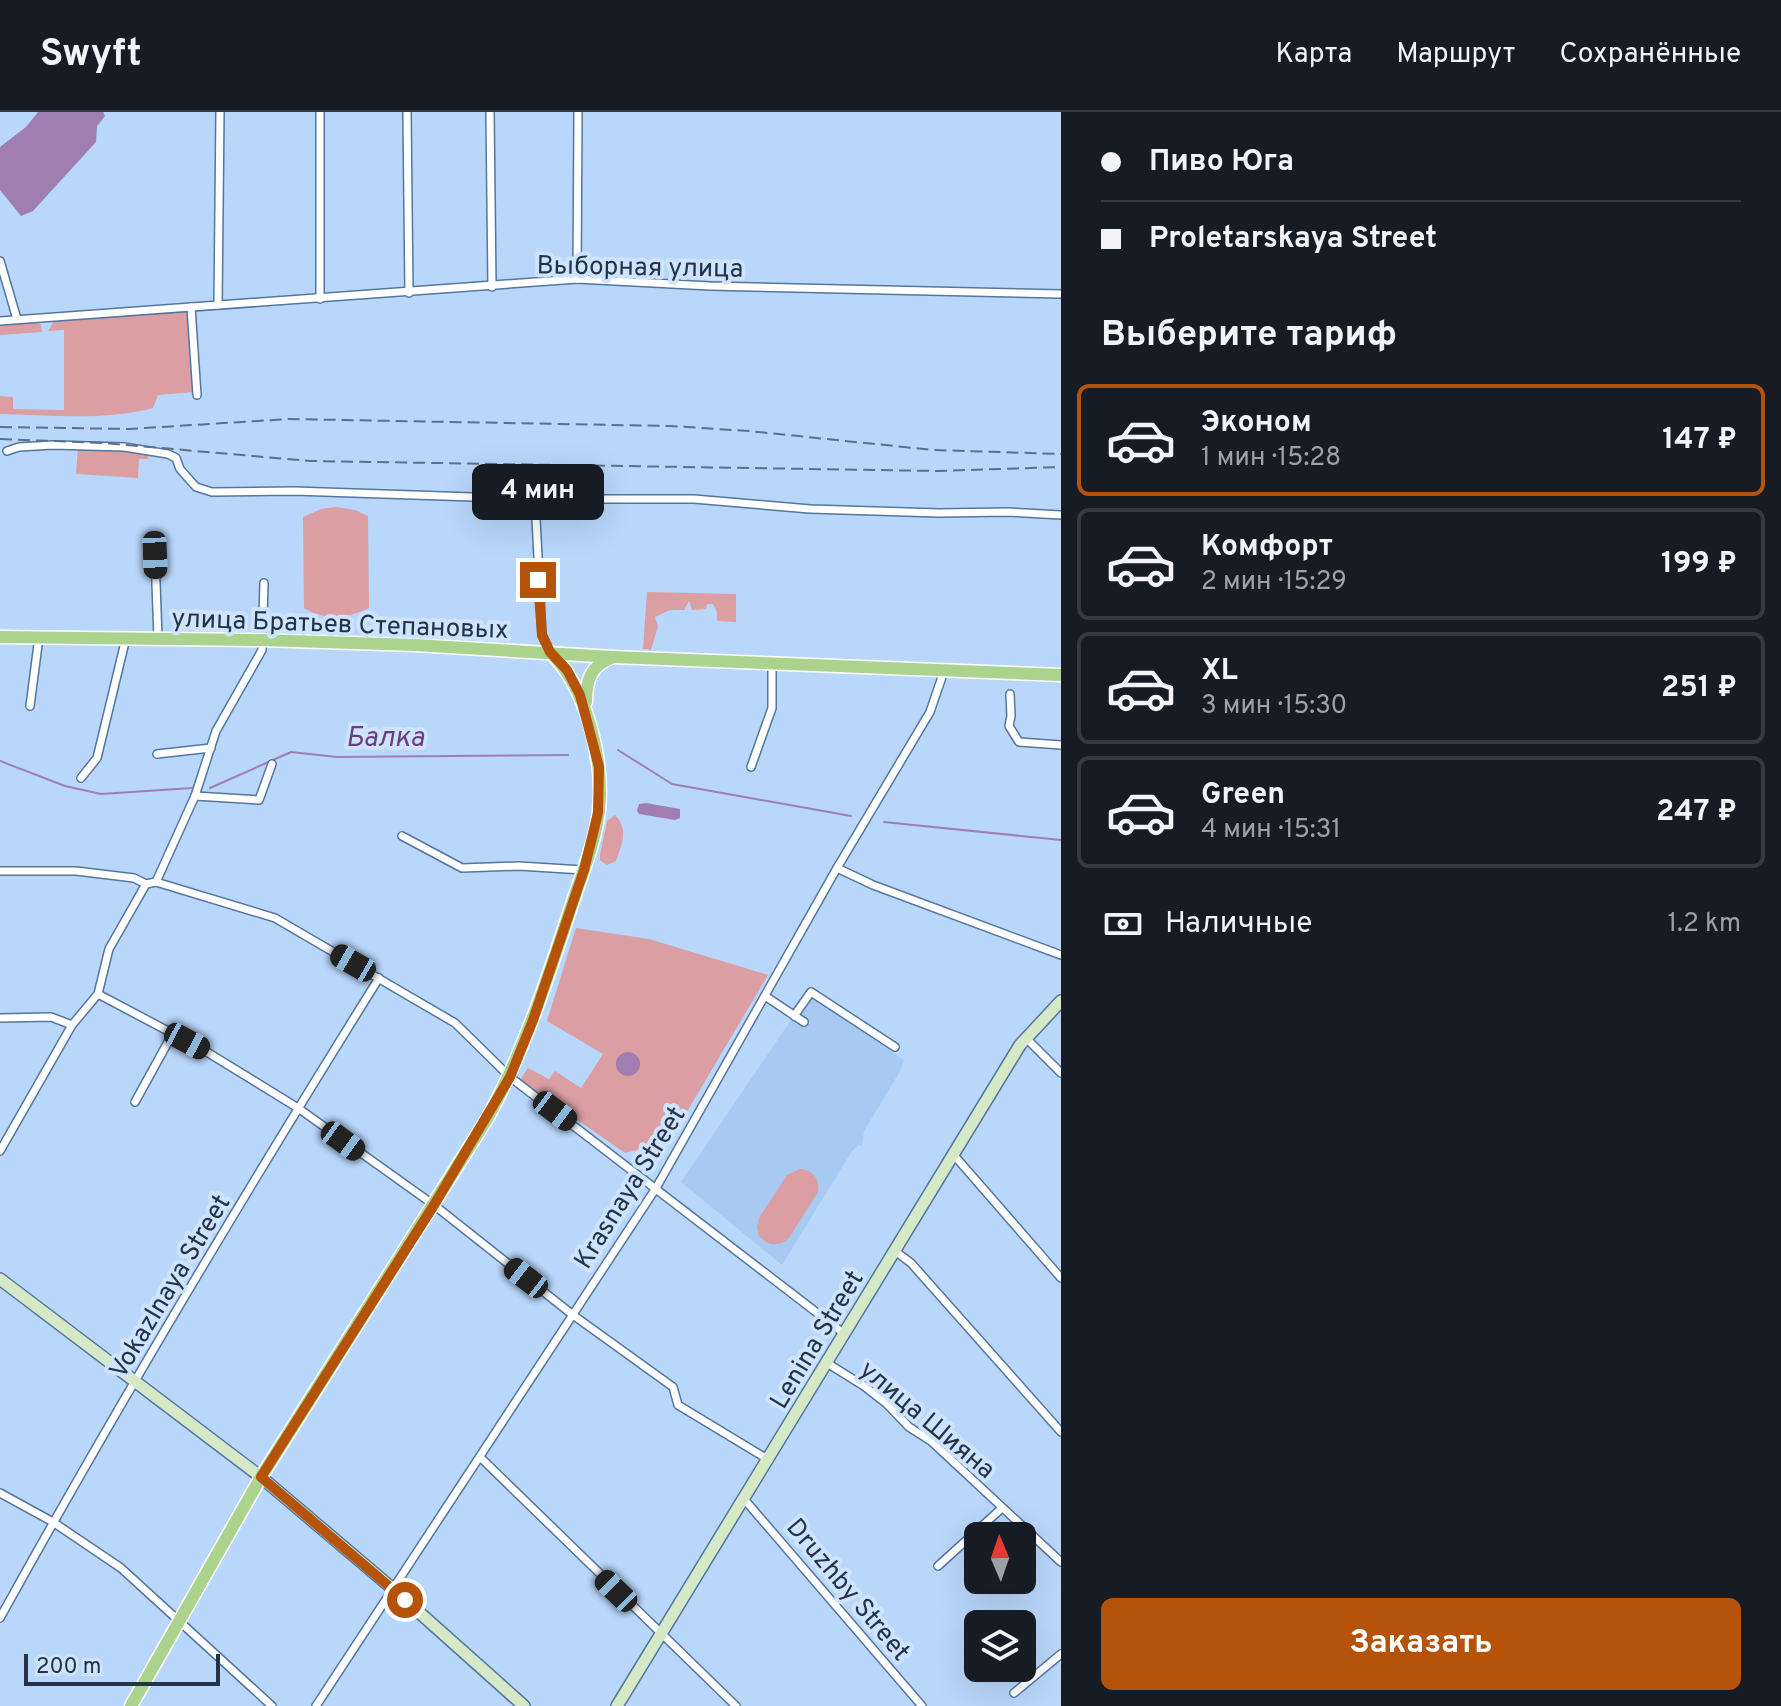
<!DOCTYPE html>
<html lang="ru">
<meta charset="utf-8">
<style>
body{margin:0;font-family:Overpass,sans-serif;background:#242831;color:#f1f3f6;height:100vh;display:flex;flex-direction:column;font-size:30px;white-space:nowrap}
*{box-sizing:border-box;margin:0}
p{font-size:26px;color:#9ea1a6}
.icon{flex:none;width:44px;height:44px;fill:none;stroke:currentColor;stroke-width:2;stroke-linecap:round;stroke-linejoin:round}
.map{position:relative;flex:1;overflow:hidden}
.sheet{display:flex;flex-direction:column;background:#171b24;width:720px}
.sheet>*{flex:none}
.guide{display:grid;align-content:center;height:176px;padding:0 40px;background:#171b24}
.needle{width:52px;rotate:358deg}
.fabs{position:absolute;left:964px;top:1410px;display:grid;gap:16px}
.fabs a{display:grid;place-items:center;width:72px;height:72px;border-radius:12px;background:#171b24;box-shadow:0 8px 32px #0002;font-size:40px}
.scale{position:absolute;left:24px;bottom:20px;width:196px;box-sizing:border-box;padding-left:8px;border:4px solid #243345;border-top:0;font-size:22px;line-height:28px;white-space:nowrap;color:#243345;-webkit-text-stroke:6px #cde3ff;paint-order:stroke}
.end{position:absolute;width:36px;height:36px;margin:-18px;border:10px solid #b45309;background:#fff;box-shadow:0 0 0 4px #fff}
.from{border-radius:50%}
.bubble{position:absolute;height:56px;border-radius:12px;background:#171b24;box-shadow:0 8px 32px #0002;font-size:26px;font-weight:700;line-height:56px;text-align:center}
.car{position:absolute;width:24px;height:48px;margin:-24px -12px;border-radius:10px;box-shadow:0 0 6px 2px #0007;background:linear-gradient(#222 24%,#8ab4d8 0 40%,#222 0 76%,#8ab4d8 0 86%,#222 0)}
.guide b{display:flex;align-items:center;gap:28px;height:76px;font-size:30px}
.guide b+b{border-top:2px solid #363941}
.guide i{width:20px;height:20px;background:#f1f3f6}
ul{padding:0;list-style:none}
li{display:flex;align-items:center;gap:24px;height:112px;margin:0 16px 12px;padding:0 24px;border:4px solid #363941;border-radius:12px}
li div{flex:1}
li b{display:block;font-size:30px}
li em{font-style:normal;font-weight:700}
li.on{border-color:#b45309}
li>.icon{width:72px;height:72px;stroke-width:1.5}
h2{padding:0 40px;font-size:36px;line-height:96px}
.pay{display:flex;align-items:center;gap:20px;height:88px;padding:0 40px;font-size:30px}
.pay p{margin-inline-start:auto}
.action{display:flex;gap:16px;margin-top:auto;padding:16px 40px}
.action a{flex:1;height:92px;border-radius:12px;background:#b45309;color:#fff;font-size:32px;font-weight:700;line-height:92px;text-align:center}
header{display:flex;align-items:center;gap:48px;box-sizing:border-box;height:112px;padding:0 40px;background:#171b24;border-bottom:2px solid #363941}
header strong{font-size:38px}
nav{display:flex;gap:44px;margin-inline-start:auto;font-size:28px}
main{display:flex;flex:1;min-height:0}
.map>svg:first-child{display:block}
.built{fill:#a8c9f1}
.green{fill:#da9ea3}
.water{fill:#a07eb2}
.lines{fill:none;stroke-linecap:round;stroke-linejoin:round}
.stream{stroke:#a07eb2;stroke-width:2}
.street-casing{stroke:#54769f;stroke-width:10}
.secondary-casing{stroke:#54769f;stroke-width:14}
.primary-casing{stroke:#fff;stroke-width:15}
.street{stroke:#fff;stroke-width:7}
.secondary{stroke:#d5e9c6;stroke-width:11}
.primary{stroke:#acd38d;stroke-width:12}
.rail{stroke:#5b7089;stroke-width:2;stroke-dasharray:12 6;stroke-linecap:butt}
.route{stroke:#b45309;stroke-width:10}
.labels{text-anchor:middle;stroke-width:8;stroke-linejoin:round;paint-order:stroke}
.street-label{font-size:26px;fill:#243345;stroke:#cde3ff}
.water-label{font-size:28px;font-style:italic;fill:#6b3e80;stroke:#cde3ff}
</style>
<header>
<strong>Swyft</strong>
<nav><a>Карта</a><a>Маршрут</a><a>Сохранённые</a></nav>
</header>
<main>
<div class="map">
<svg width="1061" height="1594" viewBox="0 0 1061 1594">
<rect width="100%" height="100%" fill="#b9d7fb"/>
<path class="built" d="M 808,883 L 904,948 L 899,961 L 864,1019 L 862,1034 L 859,1033 L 852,1039 L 782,1153 L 681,1070 Z"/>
<g class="green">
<path d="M 185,200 L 188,202 L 194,280 L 158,283 L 153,296 C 104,309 50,303 0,302 L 0,284 L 13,285 L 13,297 L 64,298 L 64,218 L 48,219 L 54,209 Z"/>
<path d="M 23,210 L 41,212 L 42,220 L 0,223 L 0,212 Z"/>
<path d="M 78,336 L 149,340 L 148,347 L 139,347 L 138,366 L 76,362 Z"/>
<path d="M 335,395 L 355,398 L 368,404 L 369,496 C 346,507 326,509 304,496 L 303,405 L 321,397 Z"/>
<path d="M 647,480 L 736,482 L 736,510 L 717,509 L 717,500 L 713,492 L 707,492 L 706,497 L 692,498 L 689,489 L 684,498 L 670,498 L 655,505 L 658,514 L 651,538 L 643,537 Z"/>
<path d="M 615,703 C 629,718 622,731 616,749 L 607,753 L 600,748 L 600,743 L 607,709 Z"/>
<path d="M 576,816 L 649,827 L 768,863 L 669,1030 L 625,1041 L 520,968 L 528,956 L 549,967 L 555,959 L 581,976 L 603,942 L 547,909 Z"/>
<path d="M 800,1057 C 813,1058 820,1067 818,1080 L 789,1126 C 779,1135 768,1134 759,1124 L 757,1115 L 759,1106 L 787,1063 Z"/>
</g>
<g class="water">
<path d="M 38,0 L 103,0 L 105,4 L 97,14 L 96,30 L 33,99 L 21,104 L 0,78 L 0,35 L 26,15 Z"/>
<path d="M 646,691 L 680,697 L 680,706 L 675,708 L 639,702 L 637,699 L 639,692 Z"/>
<circle cx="628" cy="952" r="12"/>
</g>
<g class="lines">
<g class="stream">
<path d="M 618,638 L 672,672 L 851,704"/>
<path d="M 0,649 L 65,674 L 101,682 L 192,676"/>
<path d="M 210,676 L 291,640 L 337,645 L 568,643"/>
<path d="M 884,710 L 1061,728"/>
</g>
<g class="street-casing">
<g id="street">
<path d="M 320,0 L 320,187"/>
<path d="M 407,0 L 409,181"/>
<path d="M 490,0 L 492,175"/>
<path d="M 0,149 L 17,207"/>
<path d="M 577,167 L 578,0"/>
<path d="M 218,193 L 220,0"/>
<path d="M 191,195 L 197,283"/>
<path d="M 0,209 L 577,167 L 710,174 L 1061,182"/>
<path d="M 7,339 L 19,335 L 53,333 L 124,335 L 168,342 L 176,346 L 180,357 L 196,375 L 212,380 L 294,379 L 535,387 L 694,387 L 810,397 L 939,401 L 1007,400 L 1061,403"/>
<path d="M 535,387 L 542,523 L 550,540"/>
<path d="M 155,443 L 158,527"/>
<path d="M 1010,582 L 1011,604 L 1009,614 L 1019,630 L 1061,633"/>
<path d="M 30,594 L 39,525"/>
<path d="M 157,642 L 211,636"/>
<path d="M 751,655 L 772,596 L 772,552"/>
<path d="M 81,666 L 97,646 L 126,526"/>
<path d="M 195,684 L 259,688 L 272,652"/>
<path d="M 402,724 L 462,756 L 519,754 L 583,758"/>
<path d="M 837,756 L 873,773 L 1061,843"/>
<path d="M 0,759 L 76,759 L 134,766 L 146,772 L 156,770 L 275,806 L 455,911 L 510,965 L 842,1220"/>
<path d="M 156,770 L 195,684 L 216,619 L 262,538 L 264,471"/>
<path d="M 98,882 L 202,937 L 298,996 L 434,1093 L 573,1203 L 673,1275 L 678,1293 L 769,1348"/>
<path d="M 765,884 L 804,910"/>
<path d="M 794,904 L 811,880 L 895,935"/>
<path d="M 0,906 L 51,905 L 72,913"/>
<path d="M 1026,926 L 1061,961"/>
<path d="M 135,990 L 173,921"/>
<path d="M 0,1039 L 72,913 L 98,882 L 109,837 L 146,772"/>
<path d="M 953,1042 L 1061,1166"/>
<path d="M 895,1139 L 911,1151 L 1061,1320"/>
<path d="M 827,1251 L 864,1274 L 887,1292 L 909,1315 L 931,1329 L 1061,1450"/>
<path d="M 481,1346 L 736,1594"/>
<path d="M 0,1381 L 53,1410 L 121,1456 L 272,1594"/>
<path d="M 744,1387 L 922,1594"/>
<path d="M 938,1454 L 1002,1396"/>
<path d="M 970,1467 L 978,1460"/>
<path d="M 0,1506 C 120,1289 248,1076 379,866"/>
<path d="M 1014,1581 L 1061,1542"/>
<path d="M 316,1594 L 656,1076 L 837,756 L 930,600 L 944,559"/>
</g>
</g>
<g class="secondary-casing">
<g id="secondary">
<path d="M 0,1167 L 261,1365 L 393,1477 L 524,1594"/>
<path d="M 617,1594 L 1020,933 L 1061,889"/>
</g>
</g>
<g class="primary-casing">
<g id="primary">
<path d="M 0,525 L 262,528 L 415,533 L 613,545 L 1061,563"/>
<path d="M 586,590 C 586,568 591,553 613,545"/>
<path d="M 131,1594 L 261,1365 L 487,1007 C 524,939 548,866 572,792 C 582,762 595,731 599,699 C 604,648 587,576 550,540"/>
</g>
</g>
<use href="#street" class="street"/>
<use href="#secondary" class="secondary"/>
<use href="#primary" class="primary"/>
<g class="rail">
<path d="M 0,315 L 129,317 L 288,307 L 670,314 L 749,319 L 933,338 L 1061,342"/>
<path d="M 0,327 L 104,331 L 310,349 L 937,359 L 1061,355"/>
</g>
</g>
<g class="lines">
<path class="route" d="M 405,1488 L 261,1365 L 434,1093 L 510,965 L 533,908 L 584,758 L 598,701 L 599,655 L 580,583 L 567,558 L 550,540 L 542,523 L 538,468"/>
</g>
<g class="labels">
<g class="street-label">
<text transform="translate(640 154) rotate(1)" y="9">Выборная улица</text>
<text transform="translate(340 511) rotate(2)" y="9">улица Братьев Степановых</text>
<text transform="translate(629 1075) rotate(-58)" y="9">Krasnaya Street</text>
<text transform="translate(169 1174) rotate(-59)" y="9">Vokazlnaya Street</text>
<text transform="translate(816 1227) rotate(-59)" y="9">Lenina Street</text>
<text transform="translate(928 1307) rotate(40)" y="9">улица Шияна</text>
<text transform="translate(849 1477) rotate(50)" y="9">Druzhby Street</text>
</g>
<g class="water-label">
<text x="385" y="634">Балка</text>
</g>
</g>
</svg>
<div class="fabs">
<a><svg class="needle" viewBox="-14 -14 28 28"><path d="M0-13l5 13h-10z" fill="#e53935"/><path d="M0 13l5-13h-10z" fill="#9ea1a6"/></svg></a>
<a><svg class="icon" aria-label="layers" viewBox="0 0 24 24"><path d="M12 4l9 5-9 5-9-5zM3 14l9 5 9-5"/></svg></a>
</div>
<div class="scale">200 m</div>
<i class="end from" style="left:405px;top:1488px"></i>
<i class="end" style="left:538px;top:468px"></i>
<div class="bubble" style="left:472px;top:352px;width:132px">4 мин</div>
<i class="car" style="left:155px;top:443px;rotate:178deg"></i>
<i class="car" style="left:353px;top:851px;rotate:300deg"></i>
<i class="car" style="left:187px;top:929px;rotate:118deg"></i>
<i class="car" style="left:555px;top:999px;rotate:127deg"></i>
<i class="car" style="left:343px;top:1029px;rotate:126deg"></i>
<i class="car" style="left:526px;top:1166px;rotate:308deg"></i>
<i class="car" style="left:616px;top:1479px;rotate:314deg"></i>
</div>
<section class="sheet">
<div class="guide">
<b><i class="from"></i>Пиво Юга</b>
<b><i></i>Proletarskaya Street</b>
</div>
<h2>Выберите тариф</h2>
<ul>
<li class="on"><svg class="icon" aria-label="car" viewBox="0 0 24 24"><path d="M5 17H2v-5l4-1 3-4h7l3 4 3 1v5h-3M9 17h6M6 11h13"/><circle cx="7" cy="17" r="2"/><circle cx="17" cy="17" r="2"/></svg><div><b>Эконом</b><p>1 мин · 15:28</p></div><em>147 ₽</em></li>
<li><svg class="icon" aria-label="car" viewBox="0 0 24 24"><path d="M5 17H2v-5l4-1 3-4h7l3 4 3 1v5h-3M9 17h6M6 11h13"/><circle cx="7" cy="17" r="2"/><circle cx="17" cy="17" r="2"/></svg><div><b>Комфорт</b><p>2 мин · 15:29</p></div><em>199 ₽</em></li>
<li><svg class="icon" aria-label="car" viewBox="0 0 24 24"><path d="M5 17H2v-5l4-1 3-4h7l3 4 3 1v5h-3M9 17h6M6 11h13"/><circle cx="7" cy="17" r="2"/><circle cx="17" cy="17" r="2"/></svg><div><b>XL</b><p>3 мин · 15:30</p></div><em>251 ₽</em></li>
<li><svg class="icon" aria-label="car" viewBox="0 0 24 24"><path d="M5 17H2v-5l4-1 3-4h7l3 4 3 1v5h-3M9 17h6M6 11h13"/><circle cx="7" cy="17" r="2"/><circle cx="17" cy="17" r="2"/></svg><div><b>Green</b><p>4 мин · 15:31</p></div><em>247 ₽</em></li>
</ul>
<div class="pay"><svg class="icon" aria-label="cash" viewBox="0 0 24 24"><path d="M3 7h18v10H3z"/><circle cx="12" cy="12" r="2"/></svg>Наличные<p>1.2 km</p></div>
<div class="action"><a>Заказать</a></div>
</section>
</main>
